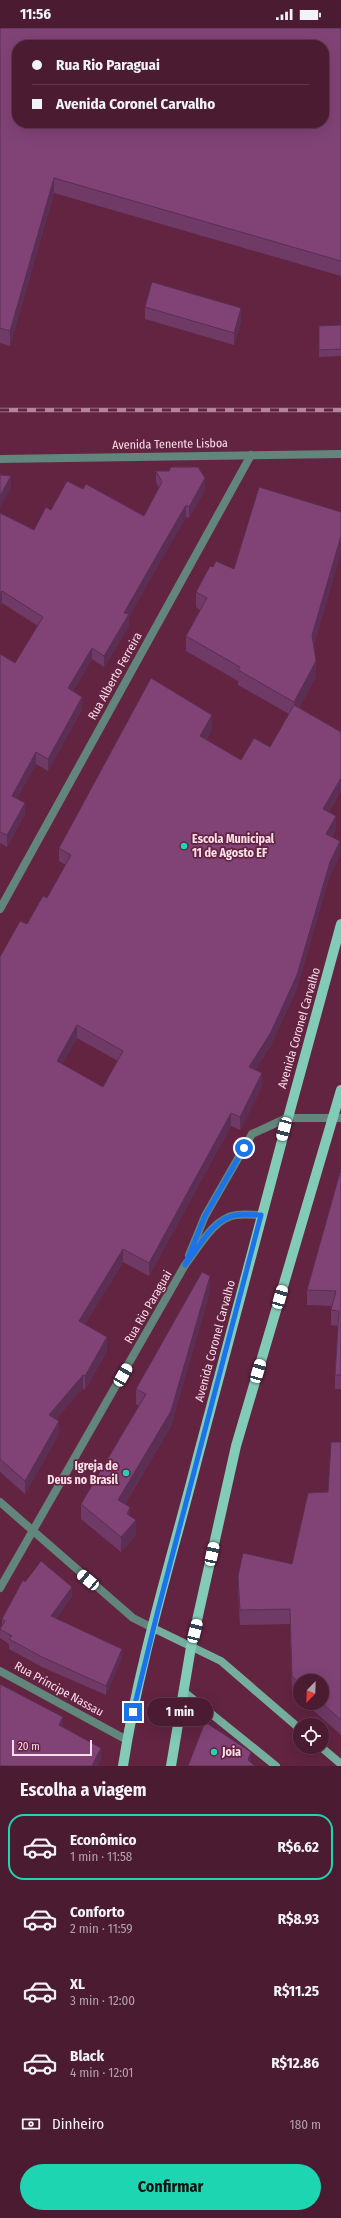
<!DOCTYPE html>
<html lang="pt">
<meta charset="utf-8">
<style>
body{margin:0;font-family:"Fira Sans Condensed",sans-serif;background:#54283d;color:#f1f3f6;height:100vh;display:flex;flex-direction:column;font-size:15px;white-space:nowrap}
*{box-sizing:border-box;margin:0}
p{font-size:13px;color:#b2a1ab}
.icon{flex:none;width:22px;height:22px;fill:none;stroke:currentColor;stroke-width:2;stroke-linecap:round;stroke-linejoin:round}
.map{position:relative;height:1738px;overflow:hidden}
.side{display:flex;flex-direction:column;background:#4a1b31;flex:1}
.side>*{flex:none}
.hud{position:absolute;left:12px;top:12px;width:317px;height:88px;border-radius:16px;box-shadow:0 4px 16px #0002,0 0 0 1px #61394d;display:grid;align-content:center;height:88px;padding:0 20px;background:#4a1b31}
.needle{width:26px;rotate:203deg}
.tools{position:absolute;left:293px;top:1646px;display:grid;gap:8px}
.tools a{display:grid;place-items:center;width:36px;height:36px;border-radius:50%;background:#4a1b31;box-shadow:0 4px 16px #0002,0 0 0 1px #61394d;font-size:20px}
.scale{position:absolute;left:12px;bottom:10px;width:80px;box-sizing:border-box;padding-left:4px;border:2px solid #fddee9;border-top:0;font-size:11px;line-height:14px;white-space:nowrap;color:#fddee9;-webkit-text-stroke:3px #622441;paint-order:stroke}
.end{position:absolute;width:18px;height:18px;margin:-9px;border:5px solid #1a73e8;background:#fff;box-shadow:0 0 0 2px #fff}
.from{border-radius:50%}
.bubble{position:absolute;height:28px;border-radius:14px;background:#4a1b31;box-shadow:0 4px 16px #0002,0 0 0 1px #61394d;font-size:13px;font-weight:700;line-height:28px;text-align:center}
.car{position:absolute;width:12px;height:24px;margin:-12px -6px;border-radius:5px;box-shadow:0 0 3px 1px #0007;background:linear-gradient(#fff 24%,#345 0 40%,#fff 0 76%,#345 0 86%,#fff 0)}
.hud b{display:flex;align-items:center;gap:14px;height:38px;font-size:15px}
.hud b+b{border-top:1px solid #61394d}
.hud i{width:10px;height:10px;background:#f1f3f6}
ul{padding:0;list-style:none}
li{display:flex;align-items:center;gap:12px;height:66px;margin:0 8px 6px;padding:0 12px;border:2px solid transparent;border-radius:16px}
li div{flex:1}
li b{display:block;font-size:15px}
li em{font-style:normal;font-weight:700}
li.current{border-color:#1ed5b1}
li>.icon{width:36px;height:36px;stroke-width:1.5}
h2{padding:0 20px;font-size:18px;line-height:48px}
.pay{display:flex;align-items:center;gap:10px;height:44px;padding:0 20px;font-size:15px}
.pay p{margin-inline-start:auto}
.cta{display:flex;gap:8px;margin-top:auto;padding:8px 20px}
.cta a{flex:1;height:46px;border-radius:24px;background:#1ed5b1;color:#111;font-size:16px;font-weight:700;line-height:46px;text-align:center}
.status{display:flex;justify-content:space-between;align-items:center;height:28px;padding:0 20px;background:#4a1b31;direction:ltr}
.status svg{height:11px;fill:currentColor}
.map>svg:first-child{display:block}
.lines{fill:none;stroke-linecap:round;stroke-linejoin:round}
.minor{stroke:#62867b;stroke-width:8}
.tertiary{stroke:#62867b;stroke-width:8}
.secondary{stroke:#75ae9d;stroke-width:8}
.primary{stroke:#82ccb7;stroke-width:10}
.rail-casing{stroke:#b38599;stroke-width:4.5}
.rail{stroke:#622441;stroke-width:3;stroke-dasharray:9;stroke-linecap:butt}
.wall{fill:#6f3a65;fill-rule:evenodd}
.shaded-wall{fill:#5a2f53}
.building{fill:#814376;stroke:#5a2f53;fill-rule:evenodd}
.route{stroke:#1a73e8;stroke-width:5}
.poi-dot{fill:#1ed5b1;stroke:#622441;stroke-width:1.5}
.labels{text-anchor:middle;stroke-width:3.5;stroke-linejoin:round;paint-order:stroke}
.street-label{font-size:12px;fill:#fddee9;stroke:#622441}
.poi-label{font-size:12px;font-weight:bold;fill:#fddee9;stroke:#622441;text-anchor:start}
</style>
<div class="status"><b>11:56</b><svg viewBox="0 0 49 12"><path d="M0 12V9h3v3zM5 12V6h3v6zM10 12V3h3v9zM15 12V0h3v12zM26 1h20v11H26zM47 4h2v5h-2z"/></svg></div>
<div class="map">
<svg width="341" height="1738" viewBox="0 0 341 1738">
<rect width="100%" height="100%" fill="#622441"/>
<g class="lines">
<g class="minor">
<path d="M 0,431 L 341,426"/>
<path d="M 0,881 L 251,427"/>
<path d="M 189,1227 L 205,1188 L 252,1106 L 287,1090"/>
<path d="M 0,1474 L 133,1590 L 153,1600"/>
<path d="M 0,1560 L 185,1237 C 198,1221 213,1190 236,1187 C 244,1186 253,1187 261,1187"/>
<path d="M 0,1643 L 127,1712"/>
</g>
<path class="tertiary" d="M 287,1090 L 341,1090"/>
<g class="secondary">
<path d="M 153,1600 L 221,1633 L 300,1701"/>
<path d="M 183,1663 L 276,1738"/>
<path d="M 321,1719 L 341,1736"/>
</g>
<g class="primary">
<path d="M 123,1738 C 139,1633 172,1530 198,1428 C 245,1250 292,1073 341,896"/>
<path d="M 171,1738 L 191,1619 L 236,1418 L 341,1062"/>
</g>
<g class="rail-casing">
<path id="rail" d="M 0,382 L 341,382"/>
</g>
<use href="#rail" class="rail"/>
</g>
<g class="wall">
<path d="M 0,0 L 341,0 L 341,248 L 54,165 L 10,318 L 0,315 Z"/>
<path d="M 145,279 L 241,293 L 234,317 L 145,291 Z"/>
<path d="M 341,297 L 341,328 L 319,329 L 319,298 Z"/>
<path d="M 156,443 L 205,462 L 189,490 L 186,489 L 157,538 L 129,589 L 129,598 L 104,639 L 92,631 L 73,663 L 82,681 L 48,743 L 36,736 L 17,770 L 25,786 L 7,819 L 0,815 L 0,626 L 15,635 L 38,598 L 2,575 L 0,577 L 0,485 L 34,502 L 51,482 L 83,461 L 144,488 L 159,460 L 156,454 Z"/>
<path d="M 341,524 L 314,616 L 316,648 L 299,680 L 341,704 L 341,763 L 329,784 L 336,801 L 332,809 L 340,827 L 330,847 L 297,960 L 271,1017 L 255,1042 L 262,1058 L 240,1102 L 231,1098 L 149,1248 L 123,1234 L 85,1296 L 107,1323 L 85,1362 L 83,1360 L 56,1391 L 59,1406 L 25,1466 L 0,1444 L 0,929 L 27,896 L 47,870 L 66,837 L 59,833 L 59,820 L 212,701 L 206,712 L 241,732 L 270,719 L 289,686 L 238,657 L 238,653 L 186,623 L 186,608 L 200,582 L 196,579 L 196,564 L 213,539 L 234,541 ZM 77,1010 L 118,1033 L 103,1059 L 62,1036 Z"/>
<path d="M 341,1141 L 341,1361 L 335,1361 L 335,1347 L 338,1298 L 331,1297 L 331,1282 L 332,1278 L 307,1277 L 307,1262 Z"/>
<path d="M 210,1263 L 171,1398 L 125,1476 L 130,1488 L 136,1507 L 121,1524 L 81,1491 L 81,1476 L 139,1378 L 136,1376 L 136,1361 Z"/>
<path d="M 341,1414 L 341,1707 L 305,1675 L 322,1675 L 300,1653 L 300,1670 L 292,1663 L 290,1596 L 240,1597 L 238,1563 L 238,1548 L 292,1536 L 328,1464 Z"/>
<path d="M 25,1554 L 72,1568 L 56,1591 L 122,1630 L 106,1667 L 42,1639 L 9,1621 L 9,1616 L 0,1610 L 0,1601 L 2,1597 L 2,1591 Z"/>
</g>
<g class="shaded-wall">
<path d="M 54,150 L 54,165 L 10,318 L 10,303 Z"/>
<path d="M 241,280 L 241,293 L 234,317 L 234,305 Z"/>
<path d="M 11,448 L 11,460 L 0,480 L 0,468 Z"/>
<path d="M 205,450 L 205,462 L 189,490 L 189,479 Z"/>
<path d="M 186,477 L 186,489 L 129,589 L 129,598 L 104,639 L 104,628 L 124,585 Z"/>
<path d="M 341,508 L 341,524 L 312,622 L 312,607 Z"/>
<path d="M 2,563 L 2,575 L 0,577 L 0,566 Z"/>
<path d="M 92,620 L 92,631 L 68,672 L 68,660 Z"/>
<path d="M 316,633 L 316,648 L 294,689 L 294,674 Z"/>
<path d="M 82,669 L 82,681 L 48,743 L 48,731 Z"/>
<path d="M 212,687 L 212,701 L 200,721 L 200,708 Z"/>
<path d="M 36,724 L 36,736 L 12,779 L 12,768 Z"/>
<path d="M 341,750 L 341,763 L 323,794 L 323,781 Z"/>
<path d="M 25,775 L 25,786 L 7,819 L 7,807 Z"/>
<path d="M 336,788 L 336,801 L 326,819 L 326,806 Z"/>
<path d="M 340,813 L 340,827 L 330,847 L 297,960 L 271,1017 L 249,1052 L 249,1039 L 330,834 Z"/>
<path d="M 77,997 L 77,1010 L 57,1046 L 57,1033 Z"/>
<path d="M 262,1045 L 262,1058 L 240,1102 L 240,1089 Z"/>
<path d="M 231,1085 L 231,1098 L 149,1248 L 149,1235 Z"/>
<path d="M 123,1221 L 123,1234 L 79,1306 L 79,1293 Z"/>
<path d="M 210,1248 L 210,1263 L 171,1398 L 118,1487 L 118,1472 Z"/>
<path d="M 107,1309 L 107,1323 L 85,1362 L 85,1348 Z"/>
<path d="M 83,1347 L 83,1360 L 49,1400 L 49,1387 Z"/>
<path d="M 59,1393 L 59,1406 L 25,1466 L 25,1453 Z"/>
<path d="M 130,1479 L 130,1495 L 127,1486 Z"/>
<path d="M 136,1492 L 136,1507 L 121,1524 L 121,1509 Z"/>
<path d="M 72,1559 L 72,1568 L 51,1598 L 51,1588 Z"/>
<path d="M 122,1621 L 122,1630 L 106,1667 L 106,1658 Z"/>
<path d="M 63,1689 L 63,1701 L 59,1697 Z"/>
<path d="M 101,1720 L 101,1732 L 98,1738 L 92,1738 Z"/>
<path d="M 251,1724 L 251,1737 L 248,1732 Z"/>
</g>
<g class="building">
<path d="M 0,0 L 341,0 L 341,233 L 54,150 L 10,303 L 0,300 ZM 17,17 L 324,17 L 324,95 L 17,95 Z"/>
<path d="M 152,254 L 241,280 L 234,305 L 145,279 Z"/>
<path d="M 341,297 L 341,321 L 319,322 L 319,298 Z"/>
<path d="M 171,439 L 198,439 L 205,450 L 189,479 L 186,477 L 157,527 L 124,585 L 129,586 L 104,628 L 92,620 L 68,660 L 82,669 L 48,731 L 36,724 L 12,768 L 25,775 L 7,807 L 0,804 L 0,626 L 15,635 L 43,589 L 2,563 L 0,566 L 0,485 L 34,502 L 46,479 L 51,482 L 67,453 L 83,461 L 86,456 L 144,488 L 162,454 L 156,443 L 169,443 Z"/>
<path d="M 0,447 L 11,448 L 0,468 Z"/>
<path d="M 259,459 L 341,484 L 341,508 L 312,607 L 316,633 L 294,674 L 238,642 L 240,639 L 186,608 L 207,570 L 196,564 L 210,538 L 213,539 L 216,533 L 234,541 Z"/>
<path d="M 151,650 L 212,687 L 200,708 L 241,732 L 254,710 L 270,719 L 294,677 L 341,704 L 341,750 L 323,781 L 336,788 L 326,806 L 340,813 L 330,834 L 297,947 L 271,1004 L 249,1039 L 262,1045 L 240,1089 L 231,1085 L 149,1235 L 123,1221 L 79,1293 L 107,1309 L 85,1348 L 83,1347 L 49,1387 L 59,1393 L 25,1453 L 0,1431 L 0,929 L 20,893 L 27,896 L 43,868 L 47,870 L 71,827 L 59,820 ZM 77,997 L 123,1023 L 103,1059 L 57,1033 Z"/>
<path d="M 341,1141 L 341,1347 L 335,1347 L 339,1283 L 331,1282 L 336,1263 L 307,1262 Z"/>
<path d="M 202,1244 L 210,1248 L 171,1383 L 118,1472 L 130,1479 L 127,1486 L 136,1492 L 121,1509 L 81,1476 L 146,1366 L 136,1361 Z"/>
<path d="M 331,1414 L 341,1414 L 341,1692 L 322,1675 L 322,1653 L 300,1653 L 300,1656 L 292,1648 L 290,1581 L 240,1582 L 238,1548 L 243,1525 L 292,1536 L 308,1465 L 328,1464 Z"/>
<path d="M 41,1533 L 72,1559 L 51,1588 L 122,1621 L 106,1658 L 42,1629 L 9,1611 L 12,1608 L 0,1601 L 5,1593 L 2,1591 L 23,1552 L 25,1554 Z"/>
<path d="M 0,1656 L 63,1689 L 59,1697 L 101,1720 L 92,1738 L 0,1738 Z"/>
<path d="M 205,1694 L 251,1724 L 248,1732 L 255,1738 L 188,1738 Z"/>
</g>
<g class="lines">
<path class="route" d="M 133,1684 L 157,1586 L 261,1187 C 253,1187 244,1186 236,1187 C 213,1190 198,1221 185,1237 L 205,1188 L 244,1120"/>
</g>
<g class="poi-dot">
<circle cx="184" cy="818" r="4"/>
<circle cx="126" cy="1445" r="4"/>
<circle cx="214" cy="1724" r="4"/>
</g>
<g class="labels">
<g class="street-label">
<text transform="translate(170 416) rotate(-1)" y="4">Avenida Tenente Lisboa</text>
<text transform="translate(115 648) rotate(-61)" y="4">Rua Alberto Ferreira</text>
<text transform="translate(299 1000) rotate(-74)" y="4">Avenida Coronel Carvalho</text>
<text transform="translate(148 1279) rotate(-60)" y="4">Rua Rio Paraguai</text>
<text transform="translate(215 1313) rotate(-75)" y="4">Avenida Coronel Carvalho</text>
<text transform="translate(59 1661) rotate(29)" y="4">Rua Príncipe Nassau</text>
</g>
<g class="poi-label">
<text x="192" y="815">Escola Municipal<tspan x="192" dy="14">11 de Agosto EF</tspan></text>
<text x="118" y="1442" text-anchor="end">Igreja de<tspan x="118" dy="14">Deus no Brasil</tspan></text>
<text x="222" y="1728">Joia</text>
</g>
</g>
</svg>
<div class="tools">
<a><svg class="needle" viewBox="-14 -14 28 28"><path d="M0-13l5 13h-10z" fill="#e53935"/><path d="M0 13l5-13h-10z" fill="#b2a1ab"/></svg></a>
<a><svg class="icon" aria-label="locate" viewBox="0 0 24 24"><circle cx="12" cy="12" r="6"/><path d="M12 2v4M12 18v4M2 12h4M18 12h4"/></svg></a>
</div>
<div class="scale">20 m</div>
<i class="end from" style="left:244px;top:1120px"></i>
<i class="end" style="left:133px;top:1684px"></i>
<div class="bubble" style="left:147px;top:1670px;width:66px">1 min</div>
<i class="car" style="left:284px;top:1101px;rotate:195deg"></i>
<i class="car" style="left:280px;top:1269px;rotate:16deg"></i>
<i class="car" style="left:258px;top:1343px;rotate:16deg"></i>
<i class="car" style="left:123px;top:1347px;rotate:30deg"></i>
<i class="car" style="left:212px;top:1526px;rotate:12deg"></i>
<i class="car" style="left:88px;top:1552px;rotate:310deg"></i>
<i class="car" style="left:195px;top:1603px;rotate:14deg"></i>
<div class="hud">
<b><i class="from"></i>Rua Rio Paraguai</b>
<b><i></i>Avenida Coronel Carvalho</b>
</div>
</div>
<section class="side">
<h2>Escolha a viagem</h2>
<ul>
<li class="current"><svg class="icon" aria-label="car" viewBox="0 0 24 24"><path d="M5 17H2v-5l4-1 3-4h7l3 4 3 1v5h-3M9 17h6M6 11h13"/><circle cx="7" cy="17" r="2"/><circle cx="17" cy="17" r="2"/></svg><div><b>Econômico</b><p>1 min · 11:58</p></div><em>R$6.62</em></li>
<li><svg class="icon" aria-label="car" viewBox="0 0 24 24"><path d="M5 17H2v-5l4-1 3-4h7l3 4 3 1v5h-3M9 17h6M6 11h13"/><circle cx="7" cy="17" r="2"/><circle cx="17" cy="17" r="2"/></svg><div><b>Conforto</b><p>2 min · 11:59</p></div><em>R$8.93</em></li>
<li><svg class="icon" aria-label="car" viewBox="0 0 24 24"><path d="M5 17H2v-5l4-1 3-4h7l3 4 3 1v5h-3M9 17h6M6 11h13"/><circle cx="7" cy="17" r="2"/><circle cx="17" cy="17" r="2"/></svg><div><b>XL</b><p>3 min · 12:00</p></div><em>R$11.25</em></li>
<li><svg class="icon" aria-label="car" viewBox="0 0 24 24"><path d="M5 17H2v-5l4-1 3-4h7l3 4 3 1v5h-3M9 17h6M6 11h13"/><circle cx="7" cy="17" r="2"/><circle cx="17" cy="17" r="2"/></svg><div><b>Black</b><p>4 min · 12:01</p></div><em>R$12.86</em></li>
</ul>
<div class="pay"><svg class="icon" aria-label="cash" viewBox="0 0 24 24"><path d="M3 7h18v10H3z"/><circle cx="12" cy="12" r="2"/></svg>Dinheiro<p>180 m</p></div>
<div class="cta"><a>Confirmar</a></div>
</section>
